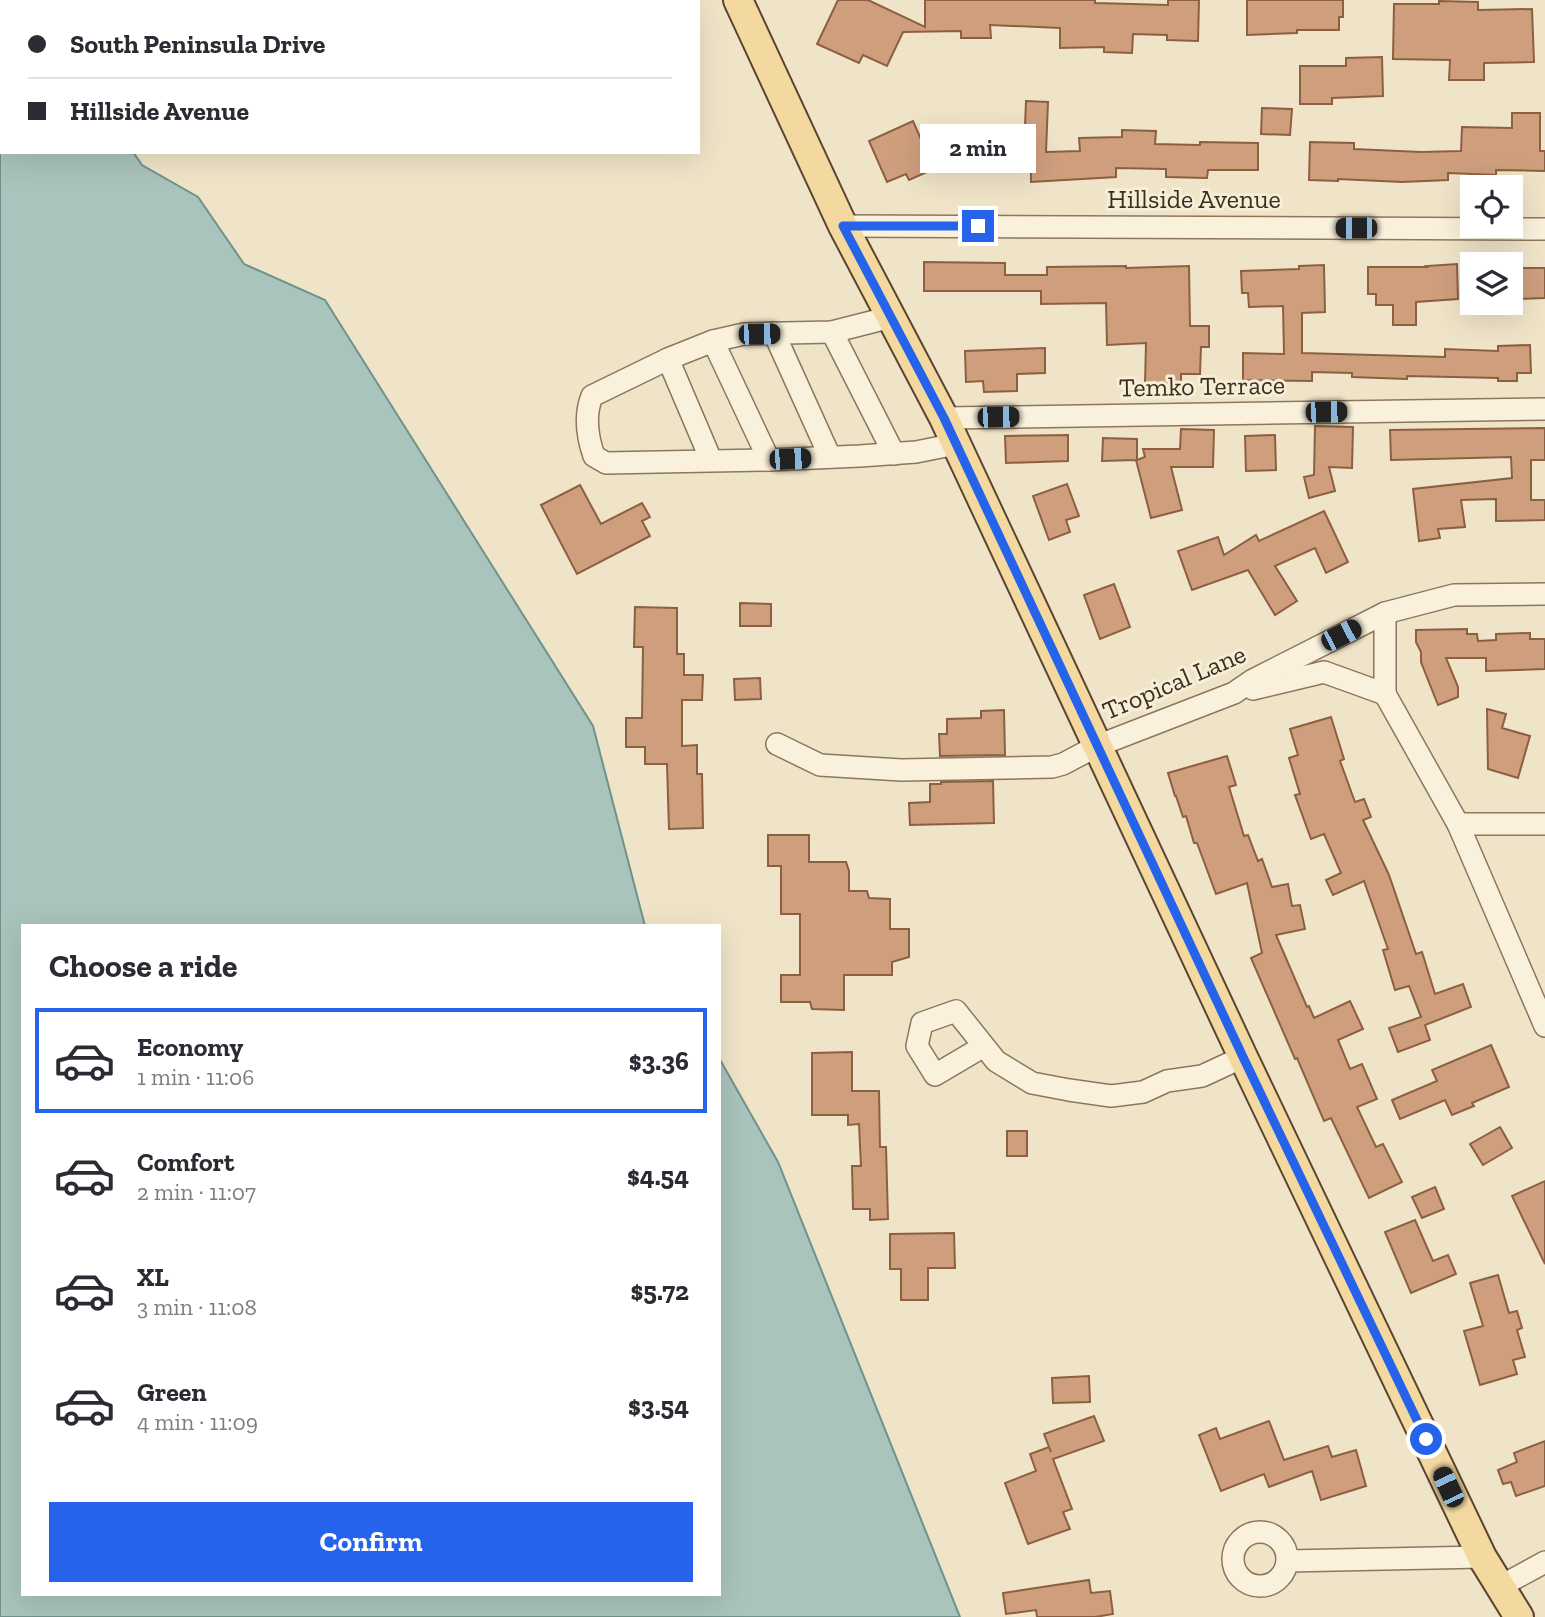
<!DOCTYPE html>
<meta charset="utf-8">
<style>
body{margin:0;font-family:"Zilla Slab",serif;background:#f2f2f3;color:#2b2b33;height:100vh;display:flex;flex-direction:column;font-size:26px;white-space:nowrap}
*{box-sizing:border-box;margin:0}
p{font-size:23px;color:#7c7c81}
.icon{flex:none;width:38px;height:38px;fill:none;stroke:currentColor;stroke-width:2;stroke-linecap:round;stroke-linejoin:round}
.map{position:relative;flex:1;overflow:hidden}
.details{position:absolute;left:21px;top:924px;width:700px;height:672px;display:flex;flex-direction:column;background:#fff;border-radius:0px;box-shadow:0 7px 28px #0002}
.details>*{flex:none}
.hud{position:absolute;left:0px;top:0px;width:700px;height:154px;box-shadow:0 7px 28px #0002;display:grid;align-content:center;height:154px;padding:0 28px;background:#fff}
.controls{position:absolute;left:1460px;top:175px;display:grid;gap:14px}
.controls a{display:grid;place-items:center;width:63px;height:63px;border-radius:0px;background:#fff;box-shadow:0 7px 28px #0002;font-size:35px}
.end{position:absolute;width:32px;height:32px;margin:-16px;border:9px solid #2563eb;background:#fff;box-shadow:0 0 0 4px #fff}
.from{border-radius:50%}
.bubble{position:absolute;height:49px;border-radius:0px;background:#fff;box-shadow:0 7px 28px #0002;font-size:23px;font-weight:700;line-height:49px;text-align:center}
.car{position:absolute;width:21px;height:42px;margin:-21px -10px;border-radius:9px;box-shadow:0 0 5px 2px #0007;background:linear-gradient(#222 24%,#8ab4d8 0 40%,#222 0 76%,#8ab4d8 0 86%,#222 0)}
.hud b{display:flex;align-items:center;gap:24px;height:66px;font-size:26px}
.hud b+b{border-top:2px solid #e1e1e2}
.hud i{width:18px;height:18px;background:#2b2b33}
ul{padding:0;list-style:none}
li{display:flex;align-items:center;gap:21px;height:105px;margin:0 14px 10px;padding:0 14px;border:4px solid transparent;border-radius:0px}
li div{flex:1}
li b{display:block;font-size:26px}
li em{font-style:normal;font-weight:700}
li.active{border-color:#2563eb}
li>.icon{width:63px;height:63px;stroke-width:1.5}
h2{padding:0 28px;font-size:32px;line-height:84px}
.action{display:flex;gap:14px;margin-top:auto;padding:14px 28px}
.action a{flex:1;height:80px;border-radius:0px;background:#2563eb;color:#fff;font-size:28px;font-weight:700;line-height:80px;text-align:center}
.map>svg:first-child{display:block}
.water{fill:#a9c4bc;stroke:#6f938a;stroke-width:2}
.building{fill:#cf9f7d;stroke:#8d5f41;stroke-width:2}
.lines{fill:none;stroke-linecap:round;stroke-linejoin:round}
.minor-casing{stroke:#8d765c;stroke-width:24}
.major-casing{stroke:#5b4430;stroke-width:32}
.minor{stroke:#faf1dc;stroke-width:21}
.major{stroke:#f3d9a0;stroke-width:28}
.route{stroke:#2563eb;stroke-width:9}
.labels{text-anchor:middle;stroke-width:6;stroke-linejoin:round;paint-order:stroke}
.street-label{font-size:26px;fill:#3d2e20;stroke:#f7eed8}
</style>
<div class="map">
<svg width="1545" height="1617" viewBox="0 0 1545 1617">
<rect width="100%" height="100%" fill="#f0e4c8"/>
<path class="water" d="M 0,18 L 2,20 L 2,152 L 133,152 L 142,165 L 198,197 L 244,264 L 325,300 L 593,726 L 645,926 L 23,926 L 23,1594 L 719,1594 L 719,1058 L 778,1162 L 960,1617 L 0,1617 Z"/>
<g class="building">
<path d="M 838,0 L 868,0 L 925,27 L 925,0 L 1095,0 L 1095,3 L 1168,5 L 1168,0 L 1199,0 L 1198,41 L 1167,40 L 1167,35 L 1133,34 L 1132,53 L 1104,52 L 1104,47 L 1060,48 L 1060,28 L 990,25 L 991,38 L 961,38 L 961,31 L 903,32 L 887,66 L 863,55 L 859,63 L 817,44 Z"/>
<path d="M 1247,0 L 1343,0 L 1343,17 L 1339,17 L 1339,30 L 1297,30 L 1297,33 L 1247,35 Z"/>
<path d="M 1439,1 L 1478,2 L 1478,10 L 1532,9 L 1534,62 L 1484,63 L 1484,80 L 1449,80 L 1450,60 L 1393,59 L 1394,4 L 1439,4 Z"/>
<path d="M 1382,57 L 1383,96 L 1332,98 L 1332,104 L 1300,104 L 1300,66 L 1346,66 L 1346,58 Z"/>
<path d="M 1026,101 L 1048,102 L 1046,152 L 1080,151 L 1079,138 L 1122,137 L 1122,130 L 1156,131 L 1155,144 L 1200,145 L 1200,142 L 1258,143 L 1258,170 L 1208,170 L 1207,178 L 1166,177 L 1166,169 L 1116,168 L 1116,177 L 1031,182 L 1030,126 L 1025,126 Z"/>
<path d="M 1262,108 L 1292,109 L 1290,135 L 1261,134 Z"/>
<path d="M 1512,113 L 1540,113 L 1540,151 L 1545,151 L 1545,171 L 1496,170 L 1496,175 L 1448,173 L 1448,180 L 1402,182 L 1338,179 L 1338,181 L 1309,180 L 1310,142 L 1354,143 L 1354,149 L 1421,152 L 1461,151 L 1462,127 L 1512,128 Z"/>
<path d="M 913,121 L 934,169 L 909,180 L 906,174 L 887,182 L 869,141 Z"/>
<path d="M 924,262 L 1005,263 L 1005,275 L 1047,275 L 1047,267 L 1126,266 L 1126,268 L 1189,266 L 1190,326 L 1209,326 L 1209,347 L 1201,347 L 1200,374 L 1181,374 L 1181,385 L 1145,384 L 1146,343 L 1107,345 L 1106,303 L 1041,304 L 1041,291 L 924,291 Z"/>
<path d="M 1457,264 L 1458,299 L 1416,302 L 1416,325 L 1393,325 L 1393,305 L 1376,305 L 1376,294 L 1368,294 L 1368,267 L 1427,267 L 1426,266 Z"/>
<path d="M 1324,265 L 1325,312 L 1302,313 L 1302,353 L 1445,357 L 1445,349 L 1498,351 L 1498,346 L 1530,345 L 1531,373 L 1517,373 L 1517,381 L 1498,381 L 1498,378 L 1407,376 L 1407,379 L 1352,377 L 1352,373 L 1312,372 L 1312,381 L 1243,380 L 1243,353 L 1284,354 L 1283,306 L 1249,307 L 1248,293 L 1242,293 L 1241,271 L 1299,269 L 1299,266 Z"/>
<path d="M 1518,268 L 1545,268 L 1545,298 L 1518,299 Z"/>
<path d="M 1045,348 L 1045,373 L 1017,374 L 1017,391 L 984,392 L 983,381 L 966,382 L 965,351 Z"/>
<path d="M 1315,426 L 1353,427 L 1352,468 L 1329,467 L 1335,491 L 1309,498 L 1304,477 L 1314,475 Z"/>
<path d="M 1545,428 L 1545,460 L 1531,460 L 1531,500 L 1545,500 L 1545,520 L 1496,521 L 1496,499 L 1461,500 L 1465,527 L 1438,529 L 1440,538 L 1419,541 L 1413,489 L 1512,478 L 1511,457 L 1391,460 L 1390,430 Z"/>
<path d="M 1181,429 L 1214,430 L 1213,467 L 1171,467 L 1182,510 L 1151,518 L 1136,460 L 1102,461 L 1103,438 L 1137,439 L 1137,460 L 1145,457 L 1143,449 L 1180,449 Z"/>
<path d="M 1068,435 L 1068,461 L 1006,463 L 1005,436 Z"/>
<path d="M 1275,435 L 1276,470 L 1246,471 L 1245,436 Z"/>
<path d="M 1067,484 L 1079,516 L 1066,520 L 1070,532 L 1049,540 L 1033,496 Z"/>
<path d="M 580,485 L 601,524 L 642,503 L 650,517 L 642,521 L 650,536 L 577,574 L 541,505 Z"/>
<path d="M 1324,511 L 1348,562 L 1326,573 L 1315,548 L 1275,566 L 1297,601 L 1275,615 L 1248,570 L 1192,590 L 1178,551 L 1218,537 L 1224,555 L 1256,535 L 1259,541 Z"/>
<path d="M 1114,584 L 1130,627 L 1100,639 L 1084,595 Z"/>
<path d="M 740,603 L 771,604 L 771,626 L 740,626 Z"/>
<path d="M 635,607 L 677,608 L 677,654 L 684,654 L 684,675 L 703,675 L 702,700 L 682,700 L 682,746 L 697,745 L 697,774 L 702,774 L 703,828 L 669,829 L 667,764 L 645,764 L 645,747 L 626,747 L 626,718 L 642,718 L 643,647 L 634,647 Z"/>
<path d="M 1467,629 L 1467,634 L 1477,634 L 1478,641 L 1496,640 L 1496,634 L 1530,633 L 1530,639 L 1545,639 L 1545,669 L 1486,671 L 1486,658 L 1446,658 L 1458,687 L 1458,697 L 1438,705 L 1421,662 L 1421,652 L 1416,642 L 1416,630 Z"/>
<path d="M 760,678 L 761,699 L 735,700 L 734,679 Z"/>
<path d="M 1487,709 L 1506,714 L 1502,728 L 1530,736 L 1518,778 L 1488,769 Z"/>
<path d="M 1004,710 L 1005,755 L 940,756 L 939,734 L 947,734 L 947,719 L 981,718 L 981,711 Z"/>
<path d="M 1331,717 L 1344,759 L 1340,761 L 1355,802 L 1364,799 L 1371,817 L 1363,820 L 1389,875 L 1416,954 L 1422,952 L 1435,994 L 1463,984 L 1471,1007 L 1425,1025 L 1430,1040 L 1398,1052 L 1389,1028 L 1421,1017 L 1409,986 L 1395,990 L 1383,950 L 1388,949 L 1364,881 L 1333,895 L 1326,880 L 1341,873 L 1324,834 L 1311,839 L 1295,795 L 1300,794 L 1289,758 L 1298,755 L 1290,729 Z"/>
<path d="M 1227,756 L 1236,785 L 1229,787 L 1244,836 L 1248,835 L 1258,861 L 1262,859 L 1272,887 L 1288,884 L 1292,906 L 1300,905 L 1305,929 L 1276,935 L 1307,1007 L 1309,1006 L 1314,1018 L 1350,1001 L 1363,1029 L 1338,1040 L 1350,1069 L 1362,1064 L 1377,1099 L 1357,1107 L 1376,1147 L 1383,1144 L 1402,1182 L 1369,1198 L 1331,1118 L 1324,1121 L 1297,1058 L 1295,1059 L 1251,958 L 1262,953 L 1247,883 L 1216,894 L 1197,843 L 1194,843 L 1186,816 L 1183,817 L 1176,796 L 1175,796 L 1168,773 Z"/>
<path d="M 993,781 L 994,823 L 910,825 L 909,803 L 930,802 L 930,784 L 941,784 L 941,782 Z"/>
<path d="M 768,835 L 809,835 L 809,862 L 846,862 L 849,871 L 849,891 L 867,891 L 869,898 L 890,899 L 890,929 L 909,929 L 909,957 L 892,962 L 892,975 L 844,975 L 844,1010 L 812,1009 L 810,1002 L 781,1002 L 781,975 L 800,975 L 800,914 L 781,914 L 781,866 L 768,866 Z"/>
<path d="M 1491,1045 L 1509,1087 L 1472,1103 L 1474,1106 L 1452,1115 L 1445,1100 L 1400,1119 L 1392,1100 L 1437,1081 L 1432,1070 Z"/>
<path d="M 852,1052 L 852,1091 L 879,1091 L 880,1147 L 886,1147 L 888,1219 L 870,1220 L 870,1209 L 853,1209 L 852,1166 L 861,1166 L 859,1124 L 848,1125 L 848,1115 L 812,1115 L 812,1053 Z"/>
<path d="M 1500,1127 L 1512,1148 L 1483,1165 L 1470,1144 Z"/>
<rect x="1007" y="1131" width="20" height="25"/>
<path d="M 1545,1181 L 1545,1264 L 1512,1196 Z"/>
<path d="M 1435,1187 L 1444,1209 L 1422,1218 L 1412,1197 Z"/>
<path d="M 1415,1220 L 1433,1261 L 1448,1255 L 1456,1274 L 1411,1293 L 1385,1232 Z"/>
<path d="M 954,1233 L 955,1268 L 928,1268 L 928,1300 L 901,1300 L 901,1269 L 890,1269 L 890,1234 Z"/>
<path d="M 1498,1275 L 1509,1313 L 1517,1311 L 1522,1328 L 1517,1330 L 1525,1357 L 1513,1360 L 1517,1374 L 1480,1385 L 1464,1331 L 1483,1326 L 1470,1283 Z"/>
<path d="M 1089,1376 L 1090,1402 L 1053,1403 L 1052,1378 Z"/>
<path d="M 1094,1416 L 1104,1441 L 1053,1459 L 1072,1509 L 1063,1512 L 1070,1529 L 1028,1544 L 1005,1483 L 1036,1471 L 1030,1454 L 1049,1447 L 1051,1452 L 1044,1434 Z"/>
<path d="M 1269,1421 L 1284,1460 L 1328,1446 L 1332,1457 L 1356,1450 L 1366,1486 L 1321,1500 L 1312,1471 L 1269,1487 L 1264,1474 L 1221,1491 L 1199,1435 L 1216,1428 L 1220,1439 Z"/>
<path d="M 1545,1441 L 1545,1486 L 1516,1496 L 1511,1482 L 1503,1484 L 1498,1470 L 1517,1462 L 1514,1453 Z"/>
<path d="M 1089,1580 L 1091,1593 L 1110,1591 L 1113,1614 L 1095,1617 L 1037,1617 L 1036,1610 L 1006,1614 L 1003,1593 Z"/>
</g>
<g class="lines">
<g class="minor-casing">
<g id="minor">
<path d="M 111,2 L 118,0"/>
<path d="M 843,226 L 1545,229"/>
<path d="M 891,317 L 832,332 L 744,334 L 713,341 L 668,359 L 592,396 C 584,416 587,436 594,456 L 606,463 L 769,460 L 860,456 L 916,452 L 956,444"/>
<path d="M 832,332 L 894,454"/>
<path d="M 774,333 L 830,457"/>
<path d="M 713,341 L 769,460"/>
<path d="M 668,359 L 711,460"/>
<path d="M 944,418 L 1545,409"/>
<path d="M 1253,689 L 1324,672 L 1385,694 L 1458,824 L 1545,1026"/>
<path d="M 1385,694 L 1385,613"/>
<path d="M 777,744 L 820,765 L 901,770 L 1052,767 L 1063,764 L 1097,746 L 1234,693 L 1253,680 L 1385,613 L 1454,595 L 1545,594"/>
<path d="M 1458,824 L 1545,824"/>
<path d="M 984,1046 L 935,1075 L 917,1046 L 922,1023 L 956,1011 L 996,1061 L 1032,1083 L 1069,1090 L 1111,1096 L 1143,1092 L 1167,1081 L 1202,1076 L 1243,1057"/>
<circle cx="1260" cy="1559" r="27"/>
<path d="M 1287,1561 L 1482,1557"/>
<path d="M 1501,1586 L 1545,1562"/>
</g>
</g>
<g class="major-casing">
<path id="major" d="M 738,0 L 843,226 L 944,418 L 1243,1057 L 1482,1557 L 1519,1617"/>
</g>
<use href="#minor" class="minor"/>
<use href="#major" class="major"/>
</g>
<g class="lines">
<path class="route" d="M 978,226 L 843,226 L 944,418 L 1243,1057 L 1426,1439"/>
</g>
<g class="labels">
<g class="street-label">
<text x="1194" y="208">Hillside Avenue</text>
<text transform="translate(1202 386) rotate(-1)" y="9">Temko Terrace</text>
<text transform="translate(1174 682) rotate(-23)" y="9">Tropical Lane</text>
</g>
</g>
</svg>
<div class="controls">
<a><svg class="icon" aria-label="locate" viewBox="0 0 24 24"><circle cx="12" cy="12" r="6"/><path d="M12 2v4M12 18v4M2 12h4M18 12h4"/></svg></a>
<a><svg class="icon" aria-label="layers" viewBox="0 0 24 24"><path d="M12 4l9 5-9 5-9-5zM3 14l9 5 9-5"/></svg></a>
</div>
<i class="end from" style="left:1426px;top:1439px"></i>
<i class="end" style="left:978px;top:226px"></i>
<div class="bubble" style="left:920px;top:124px;width:116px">2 min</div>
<i class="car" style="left:1356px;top:228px;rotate:270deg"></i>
<i class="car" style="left:759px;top:334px;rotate:89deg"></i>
<i class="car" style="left:1326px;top:412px;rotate:89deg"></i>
<i class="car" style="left:998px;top:417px;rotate:89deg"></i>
<i class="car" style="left:790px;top:459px;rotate:88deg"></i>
<i class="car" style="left:1341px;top:635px;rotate:63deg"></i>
<i class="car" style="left:1448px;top:1487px;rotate:335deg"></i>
<div class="hud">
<b><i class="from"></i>South Peninsula Drive</b>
<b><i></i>Hillside Avenue</b>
</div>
<section class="details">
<h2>Choose a ride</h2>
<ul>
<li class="active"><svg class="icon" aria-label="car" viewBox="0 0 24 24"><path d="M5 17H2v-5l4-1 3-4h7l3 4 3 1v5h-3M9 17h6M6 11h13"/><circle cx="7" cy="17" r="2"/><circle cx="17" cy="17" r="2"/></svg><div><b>Economy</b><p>1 min · 11:06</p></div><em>$3.36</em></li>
<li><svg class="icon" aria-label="car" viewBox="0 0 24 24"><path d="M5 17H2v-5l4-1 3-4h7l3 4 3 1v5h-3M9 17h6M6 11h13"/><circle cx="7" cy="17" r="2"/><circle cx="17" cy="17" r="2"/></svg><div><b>Comfort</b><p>2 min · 11:07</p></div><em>$4.54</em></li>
<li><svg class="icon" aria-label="car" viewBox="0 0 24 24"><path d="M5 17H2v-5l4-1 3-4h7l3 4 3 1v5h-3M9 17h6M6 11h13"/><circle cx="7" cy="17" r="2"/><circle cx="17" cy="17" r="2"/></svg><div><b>XL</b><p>3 min · 11:08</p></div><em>$5.72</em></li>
<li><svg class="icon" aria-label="car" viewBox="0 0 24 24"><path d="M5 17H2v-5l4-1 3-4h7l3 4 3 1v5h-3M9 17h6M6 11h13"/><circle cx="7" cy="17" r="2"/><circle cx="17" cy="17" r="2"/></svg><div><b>Green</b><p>4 min · 11:09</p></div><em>$3.54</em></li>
</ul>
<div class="action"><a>Confirm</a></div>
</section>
</div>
